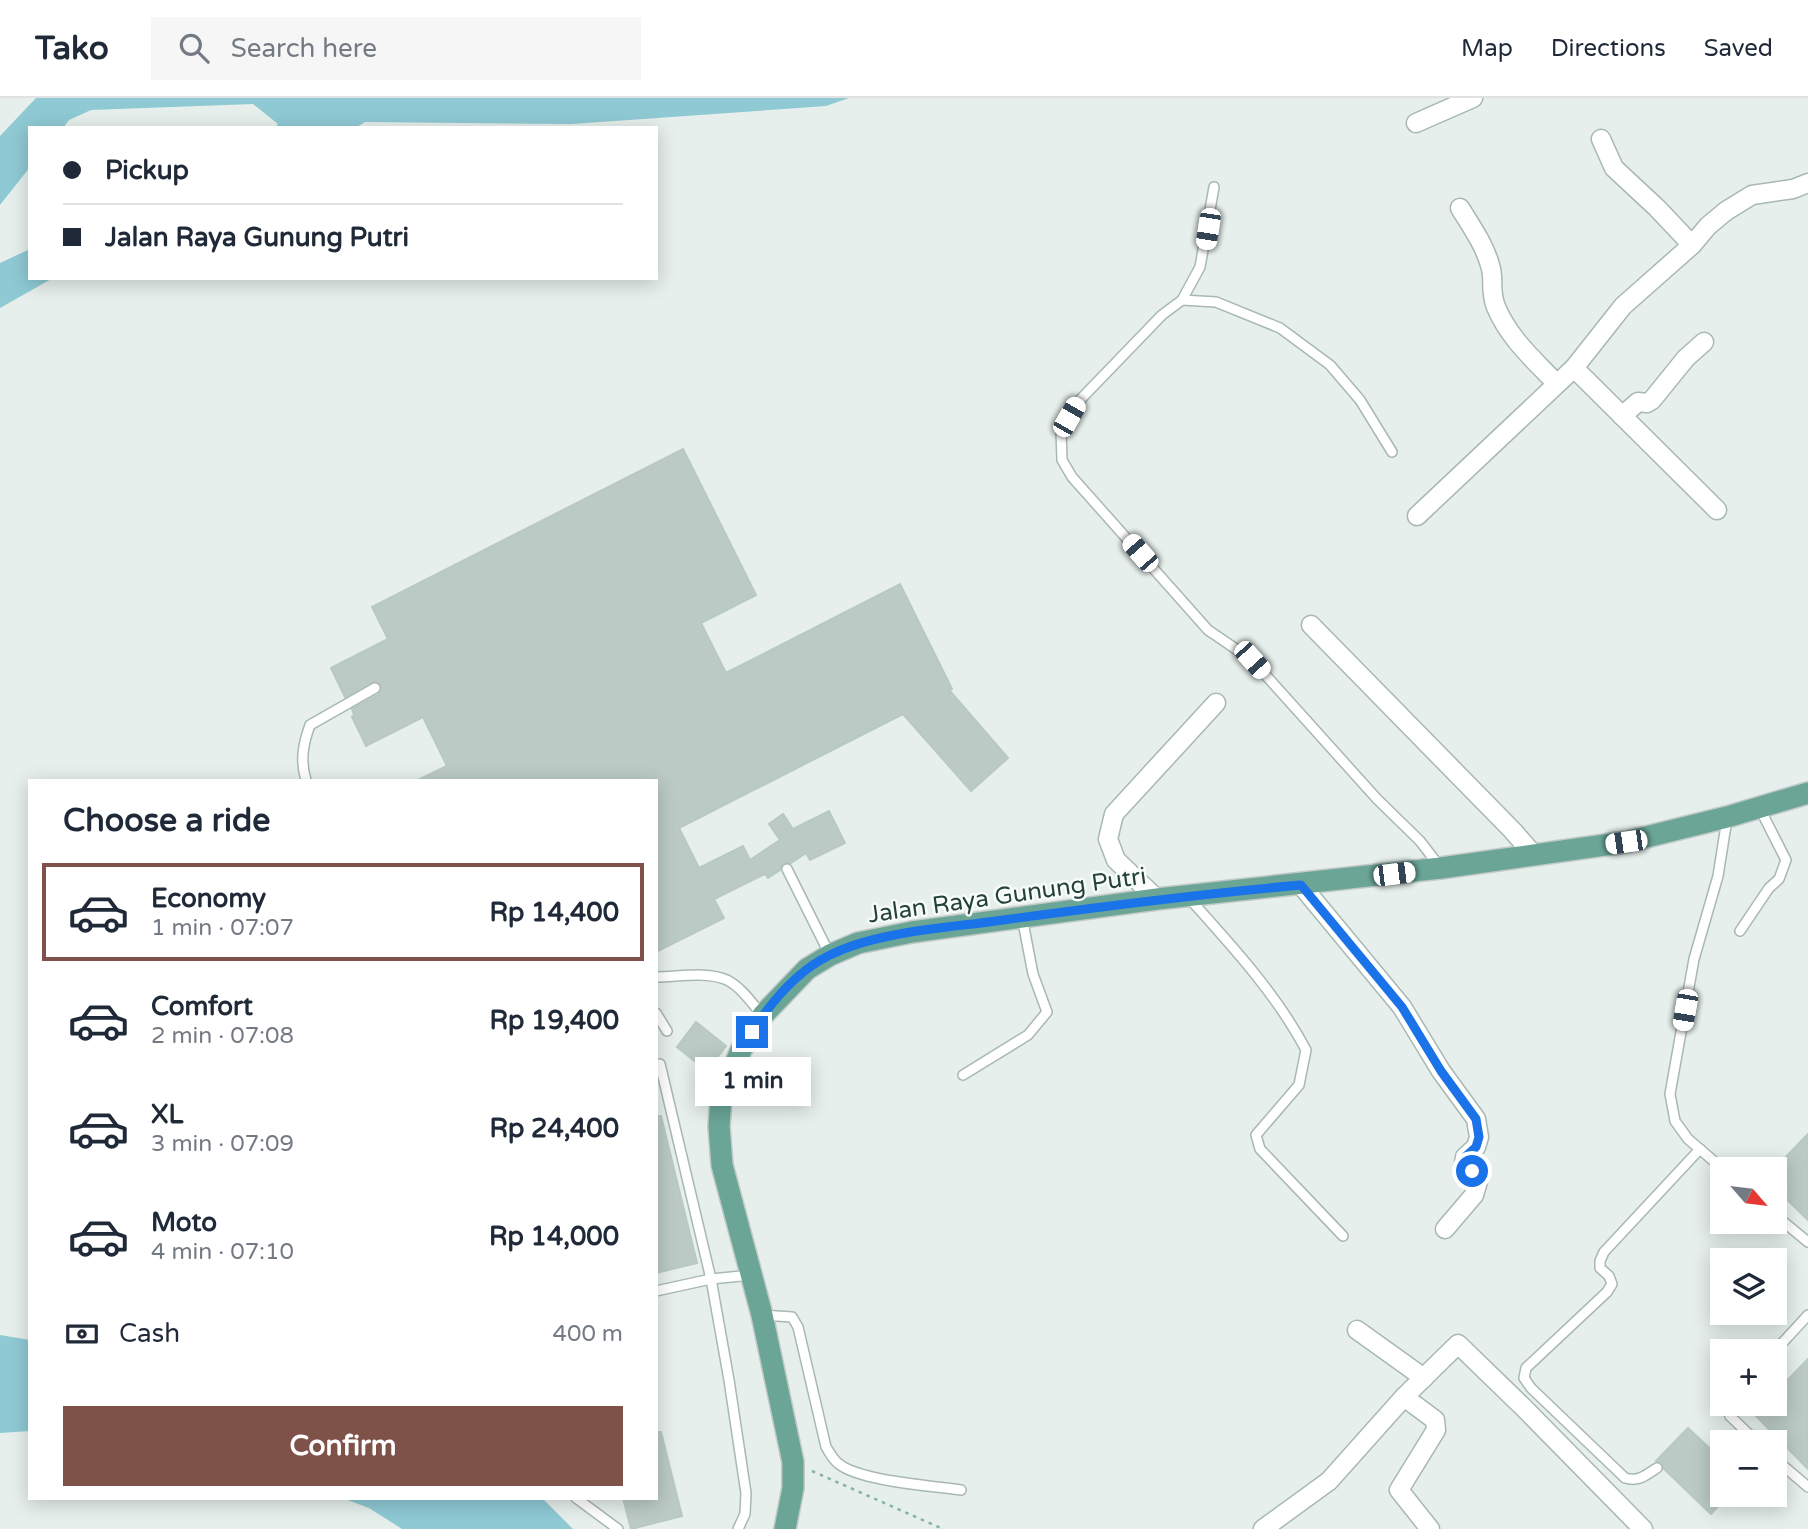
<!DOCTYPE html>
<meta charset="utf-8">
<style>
body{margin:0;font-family:"Varela Round",sans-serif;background:#f6f6f7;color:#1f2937;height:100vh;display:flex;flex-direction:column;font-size:26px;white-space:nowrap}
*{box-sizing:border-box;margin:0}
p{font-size:23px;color:#747a83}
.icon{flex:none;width:38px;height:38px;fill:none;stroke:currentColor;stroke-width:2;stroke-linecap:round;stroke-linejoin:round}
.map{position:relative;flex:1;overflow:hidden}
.panel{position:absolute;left:28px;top:681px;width:630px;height:721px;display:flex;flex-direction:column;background:#fff;border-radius:0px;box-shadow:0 4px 18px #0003}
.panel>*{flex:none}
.hud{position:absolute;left:28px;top:28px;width:630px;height:154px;border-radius:0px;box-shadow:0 4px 18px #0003;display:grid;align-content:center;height:154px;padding:0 35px;background:#fff}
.needle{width:46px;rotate:118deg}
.controls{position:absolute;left:1710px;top:1059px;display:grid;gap:14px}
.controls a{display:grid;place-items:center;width:77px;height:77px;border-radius:0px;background:#fff;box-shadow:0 4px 18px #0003;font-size:35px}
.end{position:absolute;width:32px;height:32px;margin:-16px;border:9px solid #1a73e8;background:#fff;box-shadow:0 0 0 4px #fff}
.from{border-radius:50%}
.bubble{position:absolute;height:49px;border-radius:0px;background:#fff;box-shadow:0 4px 18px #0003;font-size:23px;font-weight:700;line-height:49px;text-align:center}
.car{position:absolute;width:21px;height:42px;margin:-21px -10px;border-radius:9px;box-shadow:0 0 5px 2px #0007;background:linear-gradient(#fff 24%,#345 0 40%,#fff 0 76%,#345 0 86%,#fff 0)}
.hud b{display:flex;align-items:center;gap:24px;height:66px;font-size:26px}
.hud b+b{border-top:2px solid #e0e1e3}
.hud i{width:18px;height:18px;background:#1f2937}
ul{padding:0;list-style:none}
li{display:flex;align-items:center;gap:21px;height:98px;margin:0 14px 10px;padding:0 21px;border:4px solid transparent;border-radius:0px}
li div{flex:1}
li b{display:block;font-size:26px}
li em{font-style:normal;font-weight:700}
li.on{border-color:#7f5249}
li>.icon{width:63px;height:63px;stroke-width:1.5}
h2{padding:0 35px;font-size:32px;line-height:84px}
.pay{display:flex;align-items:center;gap:18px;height:77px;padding:0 35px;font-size:26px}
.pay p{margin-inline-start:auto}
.primary-button{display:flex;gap:14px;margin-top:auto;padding:14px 35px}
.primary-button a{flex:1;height:80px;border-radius:0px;background:#7f5249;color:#fff;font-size:28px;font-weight:700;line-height:80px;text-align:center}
header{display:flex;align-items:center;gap:42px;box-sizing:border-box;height:98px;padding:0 35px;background:#fff;border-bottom:2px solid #e0e1e3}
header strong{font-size:33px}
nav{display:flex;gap:38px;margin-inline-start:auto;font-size:24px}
.search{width:490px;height:63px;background:#f6f6f7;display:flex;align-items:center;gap:18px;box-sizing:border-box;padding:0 24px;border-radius:0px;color:#747a83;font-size:26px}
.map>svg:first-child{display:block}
.water{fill:#8ec9d4}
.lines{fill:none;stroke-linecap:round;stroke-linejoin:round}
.river{stroke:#8ec9d4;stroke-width:28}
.building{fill:#bbcac4;stroke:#b8c9c2;stroke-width:2}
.service-casing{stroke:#a8b8b2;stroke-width:12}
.minor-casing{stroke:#a8b8b2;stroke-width:21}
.primary-casing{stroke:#c2cac8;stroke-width:24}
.path{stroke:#86b3a5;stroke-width:2.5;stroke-dasharray:3.5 5;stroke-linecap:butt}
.service{stroke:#fff;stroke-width:9}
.minor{stroke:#fff;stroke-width:18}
.primary{stroke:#6aa596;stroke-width:21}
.route{stroke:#1a73e8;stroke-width:9}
.labels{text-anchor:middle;stroke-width:5;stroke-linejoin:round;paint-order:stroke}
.street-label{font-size:24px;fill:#24423a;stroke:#f7fbf9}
</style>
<header>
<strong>Tako</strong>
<div class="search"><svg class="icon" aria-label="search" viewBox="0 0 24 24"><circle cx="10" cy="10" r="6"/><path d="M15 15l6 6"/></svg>Search here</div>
<nav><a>Map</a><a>Directions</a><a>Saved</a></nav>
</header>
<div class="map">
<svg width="1808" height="1431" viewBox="0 0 1808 1431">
<rect width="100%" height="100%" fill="#e6efeb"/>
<g class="water">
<path d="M 36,0 L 849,0 L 826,8 L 572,26 L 365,24 L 355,30 L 275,30 L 278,26 L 253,6 L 91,12 L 69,22 L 63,30 L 30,30 L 30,69 L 0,107 L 0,38 Z"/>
<path d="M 30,151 L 30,180 L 53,180 L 0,210 L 0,165 Z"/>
<path d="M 0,1237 L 30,1242 L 30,1333 L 0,1335 Z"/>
<path d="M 342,1400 L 542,1400 L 573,1431 L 480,1431 L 479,1429 L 479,1431 L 402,1431 L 369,1410 Z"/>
</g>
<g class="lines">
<path class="river" d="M 449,1400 L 463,1410 L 480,1431"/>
</g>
<g class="building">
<path d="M 683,351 L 756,497 L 701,525 L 726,575 L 900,486 L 952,591 L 949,592 L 1008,660 L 971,693 L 903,616 L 679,730 L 699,770 L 743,748 L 750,762 L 780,742 L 769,726 L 783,716 L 793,731 L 829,713 L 845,745 L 810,762 L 806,755 L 791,765 L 783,765 L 780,772 L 768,780 L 765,776 L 714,801 L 724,820 L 656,854 L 656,682 L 418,682 L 447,668 L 423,619 L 366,648 L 352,619 L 354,617 L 352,611 L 379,596 L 381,587 L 378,584 L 372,584 L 345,599 L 331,570 L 388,541 L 372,509 Z"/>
<path d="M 696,924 L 726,948 L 707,973 L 677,949 Z"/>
<path d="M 656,1018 L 661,1018 L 697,1165 L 656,1175 Z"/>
<path d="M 1808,1036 L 1808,1122 L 1774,1089 L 1774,1071 Z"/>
<path d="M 1808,1261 L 1808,1371 L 1755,1317 L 1766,1306 L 1774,1306 L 1774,1296 Z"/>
<path d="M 1688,1330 L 1722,1362 L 1722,1404 L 1711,1416 L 1664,1371 L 1662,1366 L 1656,1363 Z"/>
<path d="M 656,1334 L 661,1334 L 682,1418 L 631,1431 L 623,1400 L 656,1400 Z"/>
</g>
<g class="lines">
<g class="service-casing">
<g id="service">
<path d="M 1214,89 L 1200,169 L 1182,202 L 1162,217 L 1077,305 L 1061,333 L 1062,362 L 1072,379 L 1208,532 L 1252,562 L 1377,701 L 1420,743 L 1440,769"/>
<path d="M 1182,202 L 1216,204 L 1280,230 L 1330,267 L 1360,302 L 1392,354"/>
<path d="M 306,682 C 300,663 303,646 310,627 L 375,590"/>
<path d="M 787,771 L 830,857"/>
<path d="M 1188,799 C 1230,846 1276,895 1306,952 L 1299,987 L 1256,1037 L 1260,1051 L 1343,1138"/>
<path d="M 1740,833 L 1769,790 L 1779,781 L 1786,762 L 1759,709"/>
<path d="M 656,879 C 678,879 707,873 727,882 C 741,889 752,905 762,917"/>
<path d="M 656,915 L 667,933"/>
<path d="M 660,966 L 711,1181 L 729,1282 L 746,1395 L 745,1416 L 738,1431"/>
<path d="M 963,977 L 1028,937 L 1047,914 L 1033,876 L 1022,819"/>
<path d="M 1723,1071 L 1688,1041 L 1675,1023 L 1670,996 L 1694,861 L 1718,778 L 1727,721"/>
<path d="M 1774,1116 L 1808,1144"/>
<path d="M 656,1193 L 711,1181 L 751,1177"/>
<path d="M 762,1217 L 792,1219 L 798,1229 L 826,1349 C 830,1355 833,1362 839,1366 C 860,1383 933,1388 961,1392"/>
<path d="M 1774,1254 L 1808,1217"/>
<path d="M 1729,1306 L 1727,1309 L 1730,1318 L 1757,1344"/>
<path d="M 1774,1360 L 1808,1389"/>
<path d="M 1657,1370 C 1646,1377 1639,1384 1625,1380 L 1531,1290 L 1524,1280 L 1526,1270 L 1607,1194 L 1612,1186 L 1609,1178 L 1600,1170 L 1600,1163 L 1604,1154 L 1700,1051"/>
<path d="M 576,1400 L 618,1431"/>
</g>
</g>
<g class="minor-casing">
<g id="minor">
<path d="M 1416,25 L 1473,0"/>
<path d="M 1601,41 L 1614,70 L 1657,110 L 1692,147"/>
<path d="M 1460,110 C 1471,128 1484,146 1490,167 C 1495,181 1489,192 1496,209 C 1509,240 1533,261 1556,285"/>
<path d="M 1574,270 L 1717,412"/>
<path d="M 1622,318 L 1638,304 L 1647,305 L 1652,302 L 1686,260 L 1704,244"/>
<path d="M 1417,418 L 1574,270 L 1623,208 L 1692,147 L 1708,128 L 1726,113 L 1752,97 L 1793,91 L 1808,85"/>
<path d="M 1311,527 L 1513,733 L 1534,757"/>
<path d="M 1301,787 L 1402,909 L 1441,973 L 1476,1021 L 1479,1039 L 1476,1049 L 1465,1059 L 1464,1066 L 1478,1083 L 1474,1097 L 1445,1131"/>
<path d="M 1157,801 L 1116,762 L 1108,741 L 1114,716 L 1216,605"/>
<path d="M 1357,1232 L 1424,1280"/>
<path d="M 1404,1299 L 1435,1322 L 1436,1332 L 1399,1392 L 1430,1431"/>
<path d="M 1263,1431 L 1329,1383 L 1404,1299 L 1458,1246 L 1524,1310 L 1643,1431"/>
</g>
</g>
<g class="primary-casing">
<path id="primary" d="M 785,1431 L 793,1390 L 793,1364 L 762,1217 L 722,1067 L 719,1028 L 721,1000 L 741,952 L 763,917 L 807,871 L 830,857 L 858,845 L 912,834 L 1157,801 L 1441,770 L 1626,744 L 1727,719 L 1808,695"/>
</g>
<path class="path" d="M 812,1373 L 943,1431"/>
<use href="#service" class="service"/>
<use href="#minor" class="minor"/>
<use href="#primary" class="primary"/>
</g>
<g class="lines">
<path class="route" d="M 752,934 C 771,904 797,873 830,857 C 876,834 945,830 996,823 C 1097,809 1199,796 1301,787 L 1402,909 L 1441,973 L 1476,1021 L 1479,1039 L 1476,1049 L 1465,1059 L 1464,1066 L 1472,1073"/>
</g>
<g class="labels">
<g class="street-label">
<text transform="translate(1007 797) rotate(-8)" y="8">Jalan Raya Gunung Putri</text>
</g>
</g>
</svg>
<div class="controls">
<a><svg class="needle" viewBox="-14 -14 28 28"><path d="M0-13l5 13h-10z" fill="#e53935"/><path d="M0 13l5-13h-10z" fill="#747a83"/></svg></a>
<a><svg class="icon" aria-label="layers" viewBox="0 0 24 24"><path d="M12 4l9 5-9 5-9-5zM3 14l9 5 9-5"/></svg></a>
<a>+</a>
<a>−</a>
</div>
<i class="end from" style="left:1472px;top:1073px"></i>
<i class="end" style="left:752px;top:934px"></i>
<div class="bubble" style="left:695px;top:959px;width:116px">1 min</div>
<i class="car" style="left:1208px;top:131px;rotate:189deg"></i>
<i class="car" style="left:1069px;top:319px;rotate:30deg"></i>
<i class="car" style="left:1140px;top:455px;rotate:319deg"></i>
<i class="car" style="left:1252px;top:562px;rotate:138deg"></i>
<i class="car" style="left:1626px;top:744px;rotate:262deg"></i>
<i class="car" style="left:1394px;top:776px;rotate:83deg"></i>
<i class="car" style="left:1685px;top:912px;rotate:190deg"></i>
<div class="hud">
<b><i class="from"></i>Pickup</b>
<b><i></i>Jalan Raya Gunung Putri</b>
</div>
<section class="panel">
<h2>Choose a ride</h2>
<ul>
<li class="on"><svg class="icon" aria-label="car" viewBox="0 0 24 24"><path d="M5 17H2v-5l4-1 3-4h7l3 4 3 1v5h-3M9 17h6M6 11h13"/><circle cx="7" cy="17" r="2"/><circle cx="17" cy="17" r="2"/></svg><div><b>Economy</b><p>1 min · 07:07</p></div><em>Rp 14,400</em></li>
<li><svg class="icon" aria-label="car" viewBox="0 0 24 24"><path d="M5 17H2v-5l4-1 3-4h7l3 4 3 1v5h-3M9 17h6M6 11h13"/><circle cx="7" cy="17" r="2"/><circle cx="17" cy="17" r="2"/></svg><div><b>Comfort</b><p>2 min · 07:08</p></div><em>Rp 19,400</em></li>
<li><svg class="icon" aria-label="car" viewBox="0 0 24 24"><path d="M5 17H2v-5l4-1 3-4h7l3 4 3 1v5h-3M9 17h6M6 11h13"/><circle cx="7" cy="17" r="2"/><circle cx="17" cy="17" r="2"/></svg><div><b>XL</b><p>3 min · 07:09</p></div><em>Rp 24,400</em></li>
<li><svg class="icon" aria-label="car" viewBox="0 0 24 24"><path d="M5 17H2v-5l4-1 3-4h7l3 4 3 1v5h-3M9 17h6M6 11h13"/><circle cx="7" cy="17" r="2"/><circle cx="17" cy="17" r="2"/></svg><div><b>Moto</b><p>4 min · 07:10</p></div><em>Rp 14,000</em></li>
</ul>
<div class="pay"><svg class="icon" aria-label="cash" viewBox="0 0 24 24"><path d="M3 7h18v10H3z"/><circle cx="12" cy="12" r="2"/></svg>Cash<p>400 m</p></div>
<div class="primary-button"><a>Confirm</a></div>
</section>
</div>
